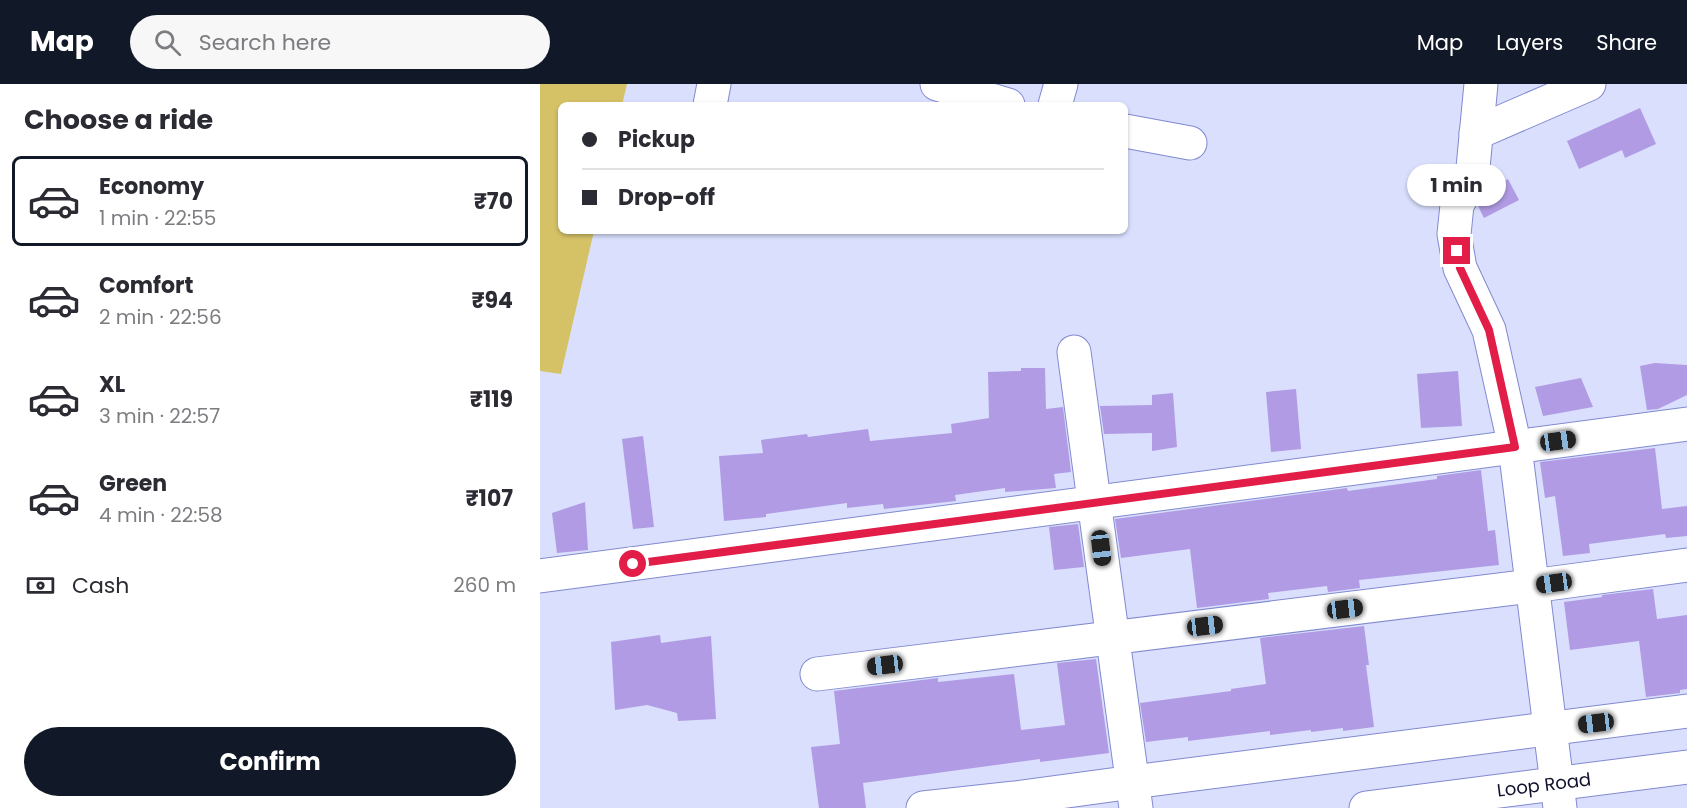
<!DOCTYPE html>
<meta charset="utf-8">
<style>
body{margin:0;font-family:Poppins,sans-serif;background:#f7f7f7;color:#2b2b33;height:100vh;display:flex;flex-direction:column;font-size:22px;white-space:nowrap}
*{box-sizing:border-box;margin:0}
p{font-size:20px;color:#7c7c81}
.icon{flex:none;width:33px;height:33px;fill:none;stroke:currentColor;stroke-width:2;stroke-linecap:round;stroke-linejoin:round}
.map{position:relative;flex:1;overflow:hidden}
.sheet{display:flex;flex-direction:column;background:#fff;width:540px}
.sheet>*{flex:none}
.top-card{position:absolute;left:18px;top:18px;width:570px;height:132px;border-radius:9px;box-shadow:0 2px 4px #0004;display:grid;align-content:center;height:132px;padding:0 24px;background:#fff}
.end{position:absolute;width:27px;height:27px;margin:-14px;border:8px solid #e11d48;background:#fff;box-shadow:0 0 0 3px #fff}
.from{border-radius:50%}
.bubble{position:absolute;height:42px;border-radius:21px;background:#fff;box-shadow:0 2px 4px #0004;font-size:20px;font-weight:700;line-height:42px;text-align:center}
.car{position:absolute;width:18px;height:36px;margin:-18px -9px;border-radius:8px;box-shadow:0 0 4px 2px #0007;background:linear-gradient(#222 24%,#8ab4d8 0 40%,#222 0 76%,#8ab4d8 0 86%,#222 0)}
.top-card b{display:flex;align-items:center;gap:21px;height:57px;font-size:22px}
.top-card b+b{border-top:2px solid #e1e1e2}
.top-card i{width:15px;height:15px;background:#2b2b33}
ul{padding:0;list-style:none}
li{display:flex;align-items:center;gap:18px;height:90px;margin:0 12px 9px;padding:0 12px;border:3px solid transparent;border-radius:9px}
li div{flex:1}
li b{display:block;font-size:22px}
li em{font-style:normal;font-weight:700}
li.on{border-color:#111827}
li>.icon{width:54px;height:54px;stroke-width:1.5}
h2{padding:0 24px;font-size:27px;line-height:72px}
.pay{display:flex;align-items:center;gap:15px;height:66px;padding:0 24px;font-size:22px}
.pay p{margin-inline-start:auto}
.button{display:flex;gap:12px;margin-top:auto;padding:12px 24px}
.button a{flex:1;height:69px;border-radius:36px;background:#111827;color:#fff;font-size:24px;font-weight:700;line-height:69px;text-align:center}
header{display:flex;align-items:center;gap:36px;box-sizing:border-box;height:84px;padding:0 30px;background:#111827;color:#fff}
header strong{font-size:28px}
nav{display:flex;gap:33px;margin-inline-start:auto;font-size:21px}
.search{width:420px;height:54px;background:#f7f7f7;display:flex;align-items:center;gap:15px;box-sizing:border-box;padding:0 21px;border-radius:33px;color:#7c7c81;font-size:22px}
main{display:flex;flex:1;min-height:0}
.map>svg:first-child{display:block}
.water{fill:#d5c267}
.building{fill:#b19be4}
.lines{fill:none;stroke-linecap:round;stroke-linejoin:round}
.minor-casing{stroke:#818ad0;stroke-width:35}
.major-casing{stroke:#818ad0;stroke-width:35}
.minor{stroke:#fff;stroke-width:33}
.major{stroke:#fff;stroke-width:33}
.route{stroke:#e11d48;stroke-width:8}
.labels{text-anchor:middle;stroke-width:6;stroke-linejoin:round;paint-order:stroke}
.street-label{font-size:18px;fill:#0f102b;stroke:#fff}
</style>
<header>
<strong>Map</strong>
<div class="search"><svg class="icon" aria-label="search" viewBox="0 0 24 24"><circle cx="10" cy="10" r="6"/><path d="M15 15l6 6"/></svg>Search here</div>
<nav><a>Map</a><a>Layers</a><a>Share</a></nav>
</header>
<main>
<section class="sheet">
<h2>Choose a ride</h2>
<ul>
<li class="on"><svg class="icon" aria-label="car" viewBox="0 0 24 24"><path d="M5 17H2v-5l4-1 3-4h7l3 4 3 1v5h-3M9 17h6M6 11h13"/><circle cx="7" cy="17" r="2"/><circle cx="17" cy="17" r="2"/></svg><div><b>Economy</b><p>1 min · 22:55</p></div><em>₹70</em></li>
<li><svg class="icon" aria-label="car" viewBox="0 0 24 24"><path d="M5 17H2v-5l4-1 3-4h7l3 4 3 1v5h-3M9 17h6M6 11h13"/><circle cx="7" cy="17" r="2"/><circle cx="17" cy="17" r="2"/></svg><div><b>Comfort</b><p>2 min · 22:56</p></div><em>₹94</em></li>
<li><svg class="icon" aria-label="car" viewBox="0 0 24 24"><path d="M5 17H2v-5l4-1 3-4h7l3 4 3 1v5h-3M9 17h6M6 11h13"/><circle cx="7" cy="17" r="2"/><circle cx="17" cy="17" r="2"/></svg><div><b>XL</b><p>3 min · 22:57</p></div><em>₹119</em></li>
<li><svg class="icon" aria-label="car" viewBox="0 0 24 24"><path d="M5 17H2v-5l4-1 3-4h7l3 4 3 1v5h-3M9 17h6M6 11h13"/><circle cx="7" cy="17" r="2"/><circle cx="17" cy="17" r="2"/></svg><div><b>Green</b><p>4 min · 22:58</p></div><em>₹107</em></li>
</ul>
<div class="pay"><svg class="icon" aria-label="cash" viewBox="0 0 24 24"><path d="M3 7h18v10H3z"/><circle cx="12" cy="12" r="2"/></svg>Cash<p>260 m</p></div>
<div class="button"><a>Confirm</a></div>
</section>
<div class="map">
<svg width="1147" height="724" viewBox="0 0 1147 724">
<rect width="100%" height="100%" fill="#d9dffd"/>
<path class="water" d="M 0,0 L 87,0 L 82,21 L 21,21 L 21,147 L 54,147 L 21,290 L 0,287 Z"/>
<g class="building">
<path d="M 1100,24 L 1116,60 L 1085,74 L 1082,66 L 1039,85 L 1027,57 Z"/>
<path d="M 968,95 L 979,116 L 944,134 L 938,122 L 947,106 Z"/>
<path d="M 1115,279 L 1147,281 L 1147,311 L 1118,325 L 1107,326 L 1100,282 Z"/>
<path d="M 481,284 L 505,284 L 506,325 L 523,323 L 531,388 L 514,390 L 516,404 L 465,408 L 465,404 L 415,411 L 416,417 L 344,425 L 343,420 L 307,424 L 307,419 L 226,430 L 226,433 L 184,437 L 179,372 L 223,369 L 221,356 L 267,350 L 268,353 L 328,345 L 330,357 L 412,349 L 411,340 L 449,334 L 448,288 L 481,287 Z"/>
<path d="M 918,287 L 922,342 L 881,344 L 877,290 Z"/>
<path d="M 1041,294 L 1053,323 L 1003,332 L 995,303 Z"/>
<path d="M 756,305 L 761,365 L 731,368 L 726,308 Z"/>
<path d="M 633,309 L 637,363 L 612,367 L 612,349 L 564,350 L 560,322 L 612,321 L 612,311 Z"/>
<path d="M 103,352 L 114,443 L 93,445 L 82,355 Z"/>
<path d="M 1115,364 L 1122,425 L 1147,422 L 1147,452 L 1126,454 L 1125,450 L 1049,460 L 1050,469 L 1023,472 L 1015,412 L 1005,414 L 1000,378 Z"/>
<path d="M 941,386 L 948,447 L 955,446 L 959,481 L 819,496 L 820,504 L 788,508 L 787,502 L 728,509 L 729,515 L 657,524 L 650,465 L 581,474 L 575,435 L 807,404 L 808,407 L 897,395 L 897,392 Z"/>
<path d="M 45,418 L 48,466 L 17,469 L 12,429 Z"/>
<path d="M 538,440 L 544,483 L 514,486 L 509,443 Z"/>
<path d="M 1113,505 L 1117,535 L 1147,531 L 1147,605 L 1140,606 L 1140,609 L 1106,613 L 1099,557 L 1030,566 L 1024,518 L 1062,513 L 1062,511 Z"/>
<path d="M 824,542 L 829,581 L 826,581 L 834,643 L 803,647 L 803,644 L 771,648 L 771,646 L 730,651 L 730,647 L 648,657 L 648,653 L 606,658 L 600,619 L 691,607 L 691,605 L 726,600 L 720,554 Z"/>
<path d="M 120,551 L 121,559 L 171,552 L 176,635 L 138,637 L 137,629 L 107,621 L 75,626 L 71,558 Z"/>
<path d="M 556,575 L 569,669 L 500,678 L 500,675 L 323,699 L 326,724 L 279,724 L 271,663 L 300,660 L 294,607 L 398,594 L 398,598 L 474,590 L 481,646 L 525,641 L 517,579 Z"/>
</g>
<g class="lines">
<g class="minor-casing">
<g id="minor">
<path d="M 397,0 L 468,21"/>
<path d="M 941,0 L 932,94 L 917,121 L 914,150 L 920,184 L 949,246 L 975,363 L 1020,724"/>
<path d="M 170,21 L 174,0"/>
<path d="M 515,21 L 521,0"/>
<path d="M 585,47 L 650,59"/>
<path d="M 936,49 L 1049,0"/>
<path d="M 534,268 C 555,420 574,572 596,724"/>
<path d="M 0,492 L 1147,340"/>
<path d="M 277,590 L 992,502 L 1147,481"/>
<path d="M 383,724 L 475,714 L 593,698 L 1147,627"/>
</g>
</g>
<g class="major-casing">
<path id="major" d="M 826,724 L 1147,683"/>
</g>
<use href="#minor" class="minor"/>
<use href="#major" class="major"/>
</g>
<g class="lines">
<path class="route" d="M 93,480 L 975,363 L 949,246 L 920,184 L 917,167"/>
</g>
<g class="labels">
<g class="street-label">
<text transform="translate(1004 701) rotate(-7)" y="6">Loop Road</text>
</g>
</g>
</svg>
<i class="end from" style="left:93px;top:480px"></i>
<i class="end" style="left:917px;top:167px"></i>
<div class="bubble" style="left:867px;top:80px;width:99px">1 min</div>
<i class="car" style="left:1018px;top:357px;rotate:82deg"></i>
<i class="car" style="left:561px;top:464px;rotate:173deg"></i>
<i class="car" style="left:1014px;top:499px;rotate:262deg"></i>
<i class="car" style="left:805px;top:525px;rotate:83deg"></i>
<i class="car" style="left:665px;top:542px;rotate:83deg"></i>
<i class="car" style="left:345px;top:581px;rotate:263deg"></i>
<i class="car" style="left:1056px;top:639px;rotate:263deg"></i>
<div class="top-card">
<b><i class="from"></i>Pickup</b>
<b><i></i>Drop-off</b>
</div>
</div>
</main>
